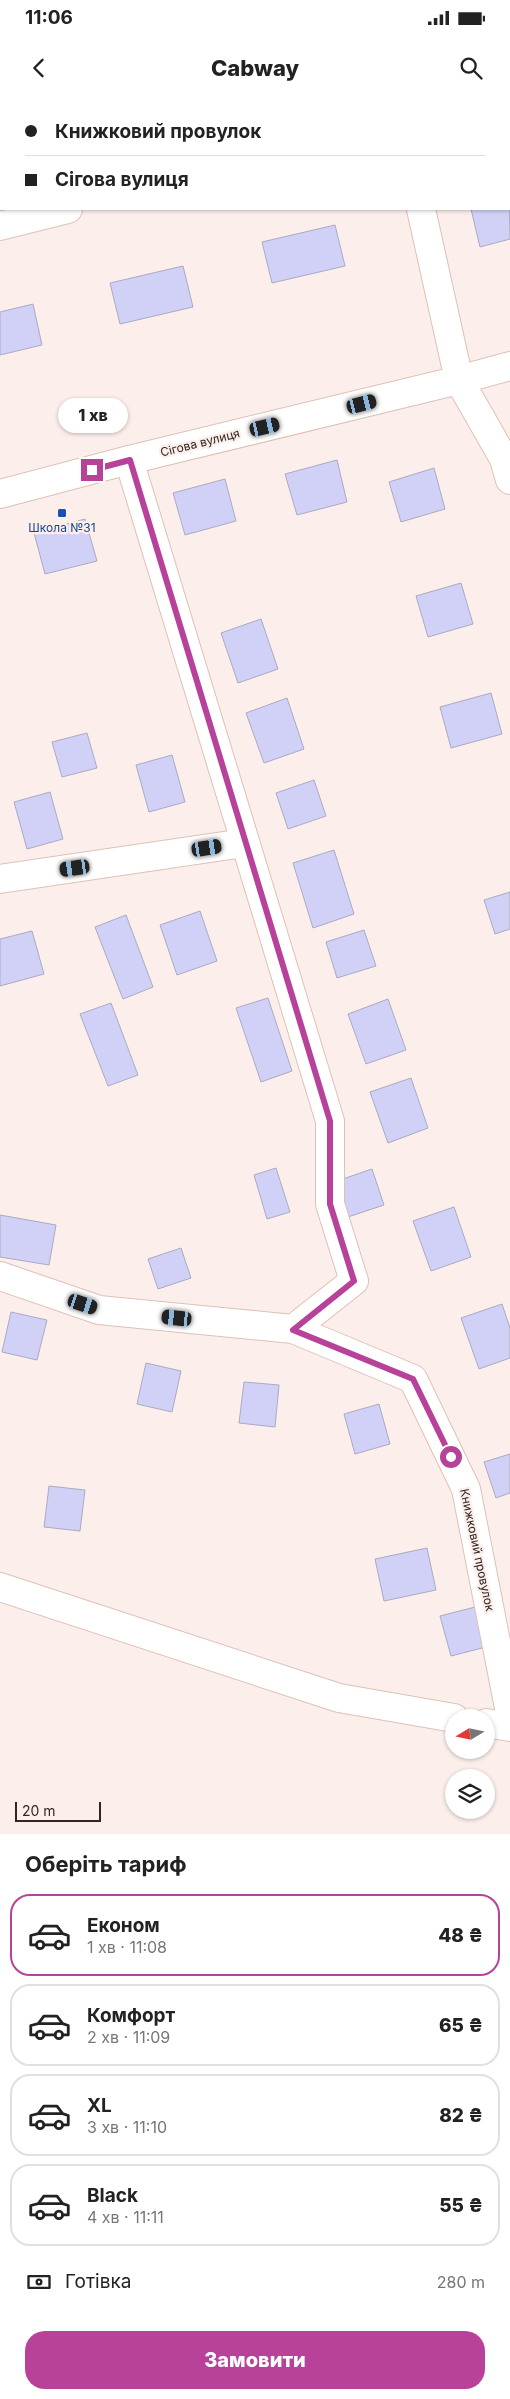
<!DOCTYPE html>
<html lang="uk">
<meta charset="utf-8">
<style>
body{margin:0;font-family:Inter,sans-serif;background:#f6f6f6;color:#222;height:100vh;display:flex;flex-direction:column;font-size:19px;white-space:nowrap}
*{box-sizing:border-box;margin:0}
p{font-size:16px;color:#767676}
.icon{flex:none;width:28px;height:28px;fill:none;stroke:currentColor;stroke-width:2;stroke-linecap:round;stroke-linejoin:round}
.map{position:relative;height:1734px;overflow:hidden}
.sheet{display:flex;flex-direction:column;background:#fff;flex:1}
.sheet>*{flex:none}
.top-card{position:absolute;left:0px;top:0px;width:510px;height:110px;box-shadow:0 1px 4px #0004;display:grid;align-content:center;height:110px;padding:0 25px;background:#fff}
.needle{width:32px;rotate:260deg}
.controls{position:absolute;left:445px;top:1609px;display:grid;gap:10px}
.controls a{display:grid;place-items:center;width:50px;height:50px;border-radius:50%;background:#fff;box-shadow:0 1px 4px #0004;font-size:25px}
.scale{position:absolute;left:15px;bottom:12px;width:86px;box-sizing:border-box;padding-left:5px;border:2px solid #312622;border-top:0;font-size:14px;line-height:18px;white-space:nowrap;color:#312622;-webkit-text-stroke:4px #fcefeb;paint-order:stroke}
.end{position:absolute;width:22px;height:22px;margin:-11px;border:6px solid #b8429a;background:#fff;box-shadow:0 0 0 2px #fff}
.from{border-radius:50%}
.bubble{position:absolute;height:35px;border-radius:18px;background:#fff;box-shadow:0 1px 4px #0004;font-size:16px;font-weight:800;line-height:35px;text-align:center}
.car{position:absolute;width:15px;height:30px;margin:-15px -8px;border-radius:6px;box-shadow:0 0 4px 1px #0007;background:linear-gradient(#222 24%,#8ab4d8 0 40%,#222 0 76%,#8ab4d8 0 86%,#222 0)}
.top-card b{display:flex;align-items:center;gap:18px;height:48px;font-size:19px}
.top-card b+b{border-top:1px solid #e0e0e0}
.top-card i{width:12px;height:12px;background:#222}
ul{padding:0;list-style:none}
li{display:flex;align-items:center;gap:15px;height:82px;margin:0 10px 8px;padding:0 15px;border:2px solid #e0e0e0;border-radius:20px}
li div{flex:1}
li b{display:block;font-size:19px}
li em{font-style:normal;font-weight:800}
li.selected{border-color:#b8429a}
li>.icon{width:45px;height:45px;stroke-width:1.5}
h2{padding:0 25px;font-size:22px;line-height:60px}
.pay{display:flex;align-items:center;gap:12px;height:55px;padding:0 25px;font-size:19px}
.pay p{margin-inline-start:auto}
.cta{display:flex;gap:10px;margin-top:auto;padding:10px 25px}
.cta a{flex:1;height:58px;border-radius:20px;background:#b8429a;color:#fff;font-size:20px;font-weight:800;line-height:58px;text-align:center}
.status{display:flex;justify-content:space-between;align-items:center;height:35px;padding:0 25px;background:#fff;direction:ltr}
.status svg{height:14px;fill:currentColor}
header{display:flex;justify-content:space-between;align-items:center;height:65px;padding:0 25px;background:#fff;font-size:22px;font-weight:800}
.map>svg:first-child{display:block}
.building{fill:#d1d1f8;stroke:#a9aac3}
.lines{fill:none;stroke-linecap:round;stroke-linejoin:round}
.minor-casing{stroke:#dec1b5;stroke-width:30}
.minor{stroke:#fff;stroke-width:28}
.route{stroke:#b8429a;stroke-width:6}
.transit-dot{fill:#1a4fb4;stroke:#fcefeb;stroke-width:2}
.labels{text-anchor:middle;stroke-width:4.5;stroke-linejoin:round;paint-order:stroke}
.street-label{font-size:12px;fill:#312622;stroke:#fcefeb}
.transit-label{font-size:12px;fill:#164399;stroke:#fcefeb}
</style>
<div class="status"><b>11:06</b><svg viewBox="0 0 49 12"><path d="M0 12V9h3v3zM5 12V6h3v6zM10 12V3h3v9zM15 12V0h3v12zM26 1h20v11H26zM47 4h2v5h-2z"/></svg></div>
<header><svg class="icon" aria-label="back" viewBox="0 0 24 24"><path d="M15 5l-7 7 7 7"/></svg>Cabway<svg class="icon" aria-label="search" viewBox="0 0 24 24"><circle cx="10" cy="10" r="6"/><path d="M15 15l6 6"/></svg></header>
<div class="map">
<svg width="510" height="1734" viewBox="0 0 510 1734">
<rect width="100%" height="100%" fill="#fcefeb"/>
<g class="building">
<path d="M 67,0 L 113,0 L 108,1 Z"/>
<path d="M 509,86 L 510,139 L 480,147 L 471,109 L 509,109 Z"/>
<path d="M 335,125 L 345,166 L 272,183 L 262,142 Z"/>
<path d="M 183,166 L 193,207 L 120,224 L 110,183 Z"/>
<path d="M 33,204 L 42,245 L 0,255 L 0,212 Z"/>
<path d="M 337,360 L 347,402 L 297,415 L 285,374 Z"/>
<path d="M 434,368 L 445,409 L 401,422 L 389,382 Z"/>
<path d="M 225,379 L 236,421 L 185,435 L 173,393 Z"/>
<path d="M 85,419 L 97,461 L 45,474 L 34,433 Z"/>
<path d="M 461,483 L 473,524 L 428,537 L 416,496 Z"/>
<path d="M 261,519 L 278,569 L 238,583 L 221,533 Z"/>
<path d="M 491,593 L 502,634 L 451,648 L 440,607 Z"/>
<path d="M 287,598 L 304,649 L 264,663 L 246,613 Z"/>
<path d="M 87,633 L 97,668 L 62,677 L 52,642 Z"/>
<path d="M 172,655 L 185,702 L 149,712 L 136,665 Z"/>
<path d="M 314,680 L 326,716 L 288,729 L 276,693 Z"/>
<path d="M 50,692 L 63,739 L 27,749 L 14,702 Z"/>
<path d="M 334,750 L 354,814 L 313,828 L 293,763 Z"/>
<path d="M 510,792 L 510,829 L 495,834 L 484,800 Z"/>
<path d="M 200,811 L 217,861 L 177,875 L 160,825 Z"/>
<path d="M 126,815 L 153,887 L 123,899 L 95,827 Z"/>
<path d="M 364,830 L 376,866 L 337,878 L 326,842 Z"/>
<path d="M 32,831 L 44,874 L 0,886 L 0,839 Z"/>
<path d="M 268,898 L 292,971 L 261,982 L 236,908 Z"/>
<path d="M 388,899 L 406,950 L 366,964 L 348,914 Z"/>
<path d="M 111,903 L 138,975 L 108,986 L 80,914 Z"/>
<path d="M 411,978 L 428,1028 L 388,1043 L 370,992 Z"/>
<path d="M 276,1068 L 290,1112 L 267,1119 L 254,1075 Z"/>
<path d="M 372,1069 L 384,1105 L 345,1118 L 334,1082 Z"/>
<path d="M 454,1107 L 471,1157 L 431,1171 L 413,1121 Z"/>
<path d="M 0,1115 L 56,1125 L 49,1165 L 0,1157 Z"/>
<path d="M 181,1148 L 191,1178 L 158,1189 L 148,1159 Z"/>
<path d="M 502,1204 L 510,1228 L 510,1258 L 479,1269 L 461,1218 Z"/>
<path d="M 11,1212 L 47,1220 L 37,1260 L 2,1252 Z"/>
<path d="M 146,1263 L 181,1271 L 172,1312 L 137,1304 Z"/>
<path d="M 244,1282 L 279,1285 L 275,1327 L 239,1323 Z"/>
<path d="M 379,1304 L 390,1344 L 355,1354 L 344,1314 Z"/>
<path d="M 510,1354 L 510,1393 L 496,1398 L 484,1362 Z"/>
<path d="M 49,1386 L 85,1390 L 80,1431 L 44,1427 Z"/>
<path d="M 427,1448 L 436,1490 L 384,1501 L 375,1459 Z"/>
<path d="M 475,1507 L 486,1547 L 451,1556 L 440,1516 Z"/>
</g>
<g class="lines">
<g class="minor-casing">
<g id="minor">
<path d="M 398,0 L 398,1"/>
<path d="M 494,1 L 499,0"/>
<path d="M 421,109 L 459,280 L 504,359 L 510,380"/>
<path d="M 0,126 L 68,109"/>
<path d="M 129,360 L 330,1021 L 330,1104 L 354,1181 L 293,1229 L 413,1279 L 466,1389 L 510,1613"/>
<path d="M 0,394 L 129,360 L 459,280 L 510,266"/>
<path d="M 0,779 L 244,743"/>
<path d="M 0,1176 L 99,1210 L 293,1229"/>
<path d="M 0,1487 L 339,1598 L 454,1618"/>
<path d="M 486,1623 L 510,1627"/>
</g>
</g>
<use href="#minor" class="minor"/>
</g>
<g class="lines">
<path class="route" d="M 92,370 L 130,360 L 330,1021 L 330,1104 L 354,1181 L 293,1230 L 413,1279 L 451,1357"/>
</g>
<rect class="transit-dot" x="57" y="408" width="10" height="10" rx="2.5"/>
<g class="labels">
<g class="street-label">
<text transform="translate(200 343) rotate(-14)" y="4">Сігова вулиця</text>
<text transform="translate(477 1450) rotate(78)" y="4">Книжковий провулок</text>
</g>
<g class="transit-label">
<text x="62" y="432">Школа №31</text>
</g>
</g>
</svg>
<div class="controls">
<a><svg class="needle" viewBox="-14 -14 28 28"><path d="M0-13l5 13h-10z" fill="#e53935"/><path d="M0 13l5-13h-10z" fill="#767676"/></svg></a>
<a><svg class="icon" aria-label="layers" viewBox="0 0 24 24"><path d="M12 4l9 5-9 5-9-5zM3 14l9 5 9-5"/></svg></a>
</div>
<div class="scale">20 m</div>
<i class="end from" style="left:451px;top:1357px"></i>
<i class="end" style="left:92px;top:370px"></i>
<div class="bubble" style="left:58px;top:298px;width:70px">1 хв</div>
<i class="car" style="left:362px;top:304px;rotate:76deg"></i>
<i class="car" style="left:265px;top:327px;rotate:77deg"></i>
<i class="car" style="left:207px;top:748px;rotate:81deg"></i>
<i class="car" style="left:75px;top:768px;rotate:262deg"></i>
<i class="car" style="left:83px;top:1204px;rotate:108deg"></i>
<i class="car" style="left:177px;top:1218px;rotate:276deg"></i>
<div class="top-card">
<b><i class="from"></i>Книжковий провулок</b>
<b><i></i>Сігова вулиця</b>
</div>
</div>
<section class="sheet">
<h2>Оберіть тариф</h2>
<ul>
<li class="selected"><svg class="icon" aria-label="car" viewBox="0 0 24 24"><path d="M5 17H2v-5l4-1 3-4h7l3 4 3 1v5h-3M9 17h6M6 11h13"/><circle cx="7" cy="17" r="2"/><circle cx="17" cy="17" r="2"/></svg><div><b>Економ</b><p>1 хв · 11:08</p></div><em>48 ₴</em></li>
<li><svg class="icon" aria-label="car" viewBox="0 0 24 24"><path d="M5 17H2v-5l4-1 3-4h7l3 4 3 1v5h-3M9 17h6M6 11h13"/><circle cx="7" cy="17" r="2"/><circle cx="17" cy="17" r="2"/></svg><div><b>Комфорт</b><p>2 хв · 11:09</p></div><em>65 ₴</em></li>
<li><svg class="icon" aria-label="car" viewBox="0 0 24 24"><path d="M5 17H2v-5l4-1 3-4h7l3 4 3 1v5h-3M9 17h6M6 11h13"/><circle cx="7" cy="17" r="2"/><circle cx="17" cy="17" r="2"/></svg><div><b>XL</b><p>3 хв · 11:10</p></div><em>82 ₴</em></li>
<li><svg class="icon" aria-label="car" viewBox="0 0 24 24"><path d="M5 17H2v-5l4-1 3-4h7l3 4 3 1v5h-3M9 17h6M6 11h13"/><circle cx="7" cy="17" r="2"/><circle cx="17" cy="17" r="2"/></svg><div><b>Black</b><p>4 хв · 11:11</p></div><em>55 ₴</em></li>
</ul>
<div class="pay"><svg class="icon" aria-label="cash" viewBox="0 0 24 24"><path d="M3 7h18v10H3z"/><circle cx="12" cy="12" r="2"/></svg>Готівка<p>280 m</p></div>
<div class="cta"><a>Замовити</a></div>
</section>
